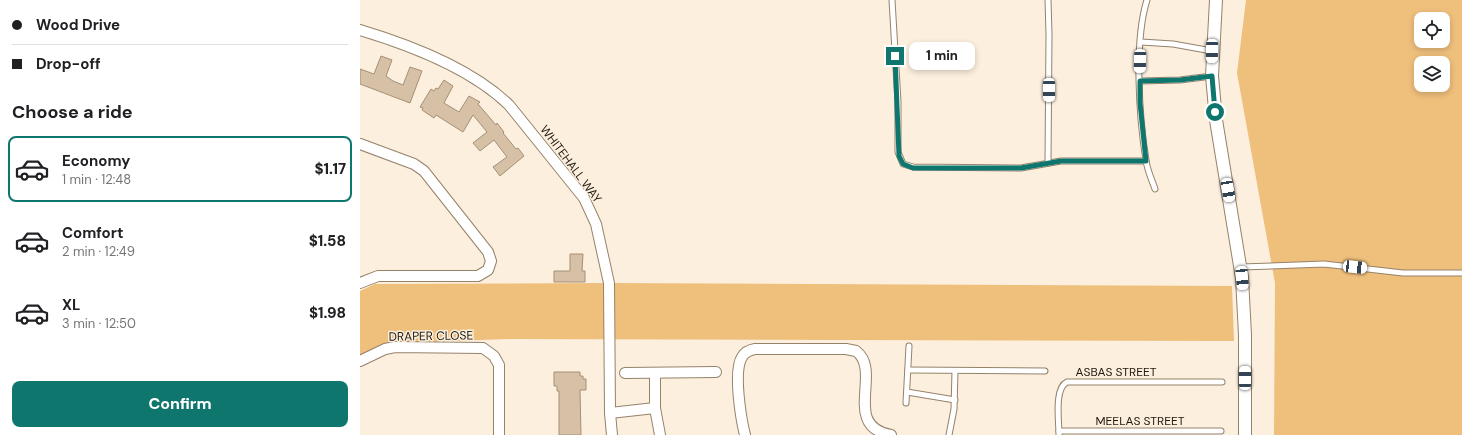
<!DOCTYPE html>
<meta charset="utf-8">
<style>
body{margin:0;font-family:"DM Sans",sans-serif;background:#f6f6f6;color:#202124;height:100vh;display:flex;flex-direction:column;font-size:15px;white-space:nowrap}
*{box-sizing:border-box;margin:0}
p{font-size:13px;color:#757577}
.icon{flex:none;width:22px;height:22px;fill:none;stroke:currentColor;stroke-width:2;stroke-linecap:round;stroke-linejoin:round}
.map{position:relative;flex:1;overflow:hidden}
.sheet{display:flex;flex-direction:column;background:#fff;width:360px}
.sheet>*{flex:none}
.hud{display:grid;align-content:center;height:88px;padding:0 12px;background:#fff}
.buttons{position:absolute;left:1054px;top:12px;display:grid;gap:8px}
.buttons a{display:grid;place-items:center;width:36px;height:36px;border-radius:8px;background:#fff;box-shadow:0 2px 6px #0003;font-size:20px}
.end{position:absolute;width:18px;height:18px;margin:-9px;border:5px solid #0f766e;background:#fff;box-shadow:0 0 0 2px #fff}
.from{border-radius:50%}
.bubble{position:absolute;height:28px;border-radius:8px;background:#fff;box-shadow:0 2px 6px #0003;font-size:13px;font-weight:800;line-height:28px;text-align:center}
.car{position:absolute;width:12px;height:24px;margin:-12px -6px;border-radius:5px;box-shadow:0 0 3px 1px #0007;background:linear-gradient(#fff 24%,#345 0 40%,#fff 0 76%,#345 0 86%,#fff 0)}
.hud b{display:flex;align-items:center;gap:14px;height:38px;font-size:15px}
.hud b+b{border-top:1px solid #e0e0e0}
.hud i{width:10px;height:10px;background:#202124}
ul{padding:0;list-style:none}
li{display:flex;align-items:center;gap:12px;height:66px;margin:0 8px 6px;padding:0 4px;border:2px solid transparent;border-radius:8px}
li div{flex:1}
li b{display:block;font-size:15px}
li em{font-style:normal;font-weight:800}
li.selected{border-color:#0f766e}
li>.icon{width:36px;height:36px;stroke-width:1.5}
h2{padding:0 12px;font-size:18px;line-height:48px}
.cta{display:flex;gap:8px;margin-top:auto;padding:8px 12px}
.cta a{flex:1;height:46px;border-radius:8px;background:#0f766e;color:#fff;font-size:16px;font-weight:800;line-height:46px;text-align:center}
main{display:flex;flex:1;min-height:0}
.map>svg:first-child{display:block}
.green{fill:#efbf7c;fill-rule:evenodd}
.building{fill:#d6c1a6;stroke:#a49076}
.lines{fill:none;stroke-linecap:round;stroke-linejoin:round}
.service-casing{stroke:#958269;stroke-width:7}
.minor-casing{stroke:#958269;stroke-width:12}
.tertiary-casing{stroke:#958269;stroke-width:14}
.service{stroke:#fff;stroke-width:5}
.minor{stroke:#fff;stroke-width:10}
.tertiary{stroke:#fff;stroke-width:12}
.route{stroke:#0f766e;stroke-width:5}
.labels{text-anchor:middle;stroke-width:3;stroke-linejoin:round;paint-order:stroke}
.street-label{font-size:12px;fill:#20190f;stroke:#fcefde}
</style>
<main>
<section class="sheet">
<div class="hud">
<b><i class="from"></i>Wood Drive</b>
<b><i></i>Drop-off</b>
</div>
<h2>Choose a ride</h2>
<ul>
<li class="selected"><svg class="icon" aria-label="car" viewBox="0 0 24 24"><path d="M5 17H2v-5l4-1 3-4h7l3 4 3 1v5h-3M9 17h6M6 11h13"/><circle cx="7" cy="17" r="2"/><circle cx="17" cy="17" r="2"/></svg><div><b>Economy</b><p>1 min · 12:48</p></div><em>$1.17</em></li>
<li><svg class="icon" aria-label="car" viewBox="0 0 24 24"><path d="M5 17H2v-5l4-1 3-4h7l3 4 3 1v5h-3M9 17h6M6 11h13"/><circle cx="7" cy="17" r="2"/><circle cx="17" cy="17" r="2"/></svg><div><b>Comfort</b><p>2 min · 12:49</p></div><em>$1.58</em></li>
<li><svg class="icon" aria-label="car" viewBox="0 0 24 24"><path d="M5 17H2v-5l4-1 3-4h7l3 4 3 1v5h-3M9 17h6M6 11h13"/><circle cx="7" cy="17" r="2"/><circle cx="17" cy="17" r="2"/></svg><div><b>XL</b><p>3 min · 12:50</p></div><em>$1.98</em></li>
</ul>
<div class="cta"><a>Confirm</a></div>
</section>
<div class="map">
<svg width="1102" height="435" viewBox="0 0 1102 435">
<rect width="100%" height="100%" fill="#fcefde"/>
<g class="green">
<path d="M 886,0 L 1102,0 L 1102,435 L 914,435 L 915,283 L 877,73 ZM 1061,19 L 1083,19 L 1083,41 L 1061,41 ZM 1061,63 L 1083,63 L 1083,85 L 1061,85 Z"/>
<path d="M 249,283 L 872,286 L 874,341 L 148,339 L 37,343 L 0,355 L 0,291 L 15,284 Z"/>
</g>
<g class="building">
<path d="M 21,56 L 32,60 L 26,76 L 33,81 L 43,85 L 50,67 L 62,71 L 50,103 L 0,84 L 0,69 L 14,74 Z"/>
<path d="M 84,80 L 93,86 L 84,103 L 99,112 L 109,96 L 120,102 L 118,104 L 136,125 L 137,123 L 144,132 L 143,133 L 156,149 L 158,148 L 164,156 L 140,176 L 133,167 L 147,157 L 134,140 L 120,151 L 113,143 L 127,132 L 113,115 L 103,132 L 76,115 L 74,118 L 62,110 L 63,108 L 60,107 L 71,89 L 74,91 L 76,88 L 78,89 Z"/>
<path d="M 210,254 L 223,254 L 222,271 L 225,271 L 225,282 L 194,282 L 194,271 L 210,271 Z"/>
<path d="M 194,372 L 220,372 L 220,376 L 223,376 L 223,379 L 226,379 L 226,390 L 220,390 L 221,435 L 199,435 L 199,391 L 197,391 L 197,386 L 194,386 Z"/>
</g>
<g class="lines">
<g class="service-casing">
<g id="service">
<path d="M 532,0 L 538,102 L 538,152 L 543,164 L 553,167 L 661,168 L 701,161 L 786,161"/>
<path d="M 688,0 L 689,34 L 688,163"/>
<path d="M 787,0 C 774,41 779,117 786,160 C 787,170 792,180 795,189"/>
<path d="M 781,42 L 813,44 L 852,51"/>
<path d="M 780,81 L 820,80 L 852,76"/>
<path d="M 881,267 L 964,264 L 1043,273 L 1102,273"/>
<path d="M 548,370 L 685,371"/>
<path d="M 547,392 L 595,400"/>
<path d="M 546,403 L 549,346"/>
<path d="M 699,431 L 861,431"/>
<path d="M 589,435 L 594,409 L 595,371"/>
<path d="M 699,435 C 699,421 694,388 707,382 L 862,382"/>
</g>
</g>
<g class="minor-casing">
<g id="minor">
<path d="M 0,30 C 50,45 111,68 149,105 L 224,198 L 236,224 L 249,283 L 250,413 L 252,435"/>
<path d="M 0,144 L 54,164 L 64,171 L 128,252 L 131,261 L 128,270 L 118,276 L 18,276 L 0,283"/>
<path d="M 0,361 L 25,349 L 35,347 L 123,348 L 134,356 L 139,365 L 139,435"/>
<path d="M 265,373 L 356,372"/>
<path d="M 295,373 L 295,408 L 300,435"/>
<path d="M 250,413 L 295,408"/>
<path d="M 385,435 C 381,419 373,371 382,357 C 385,352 389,350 395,349 L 486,349 L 496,351 C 523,371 481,426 531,435"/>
</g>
</g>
<g class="tertiary-casing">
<path id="tertiary" d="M 856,0 L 852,76 L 856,120 L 882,278 L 885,335 L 885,435"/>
</g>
<use href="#service" class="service"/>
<use href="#minor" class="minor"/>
<use href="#tertiary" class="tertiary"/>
</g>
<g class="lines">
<path class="route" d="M 535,56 L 539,156 L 543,164 L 553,168 L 661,168 L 701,161 L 786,161 L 780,103 L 780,81 L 820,80 L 852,76 L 855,112"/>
</g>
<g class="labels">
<g class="street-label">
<text transform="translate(211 164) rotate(53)" y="4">WHITEHALL WAY</text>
<text transform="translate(71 336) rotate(-1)" y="4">DRAPER CLOSE</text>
<text x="756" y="376">ASBAS STREET</text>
<text x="780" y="425">MEELAS STREET</text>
</g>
</g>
</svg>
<div class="buttons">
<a><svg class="icon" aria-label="locate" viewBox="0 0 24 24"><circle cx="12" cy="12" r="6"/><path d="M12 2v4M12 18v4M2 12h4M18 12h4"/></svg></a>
<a><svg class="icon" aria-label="layers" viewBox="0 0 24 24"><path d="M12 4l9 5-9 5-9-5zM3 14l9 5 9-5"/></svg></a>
</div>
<i class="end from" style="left:855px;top:112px"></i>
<i class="end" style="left:535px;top:56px"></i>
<div class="bubble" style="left:549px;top:42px;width:66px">1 min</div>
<i class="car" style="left:852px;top:51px;rotate:181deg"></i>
<i class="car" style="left:780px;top:61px;rotate:181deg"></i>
<i class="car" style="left:689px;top:90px;rotate:180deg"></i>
<i class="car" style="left:868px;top:190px;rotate:170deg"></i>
<i class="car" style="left:995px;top:267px;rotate:96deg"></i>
<i class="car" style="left:882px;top:278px;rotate:175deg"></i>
<i class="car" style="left:885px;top:378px;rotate:0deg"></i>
</div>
</main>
